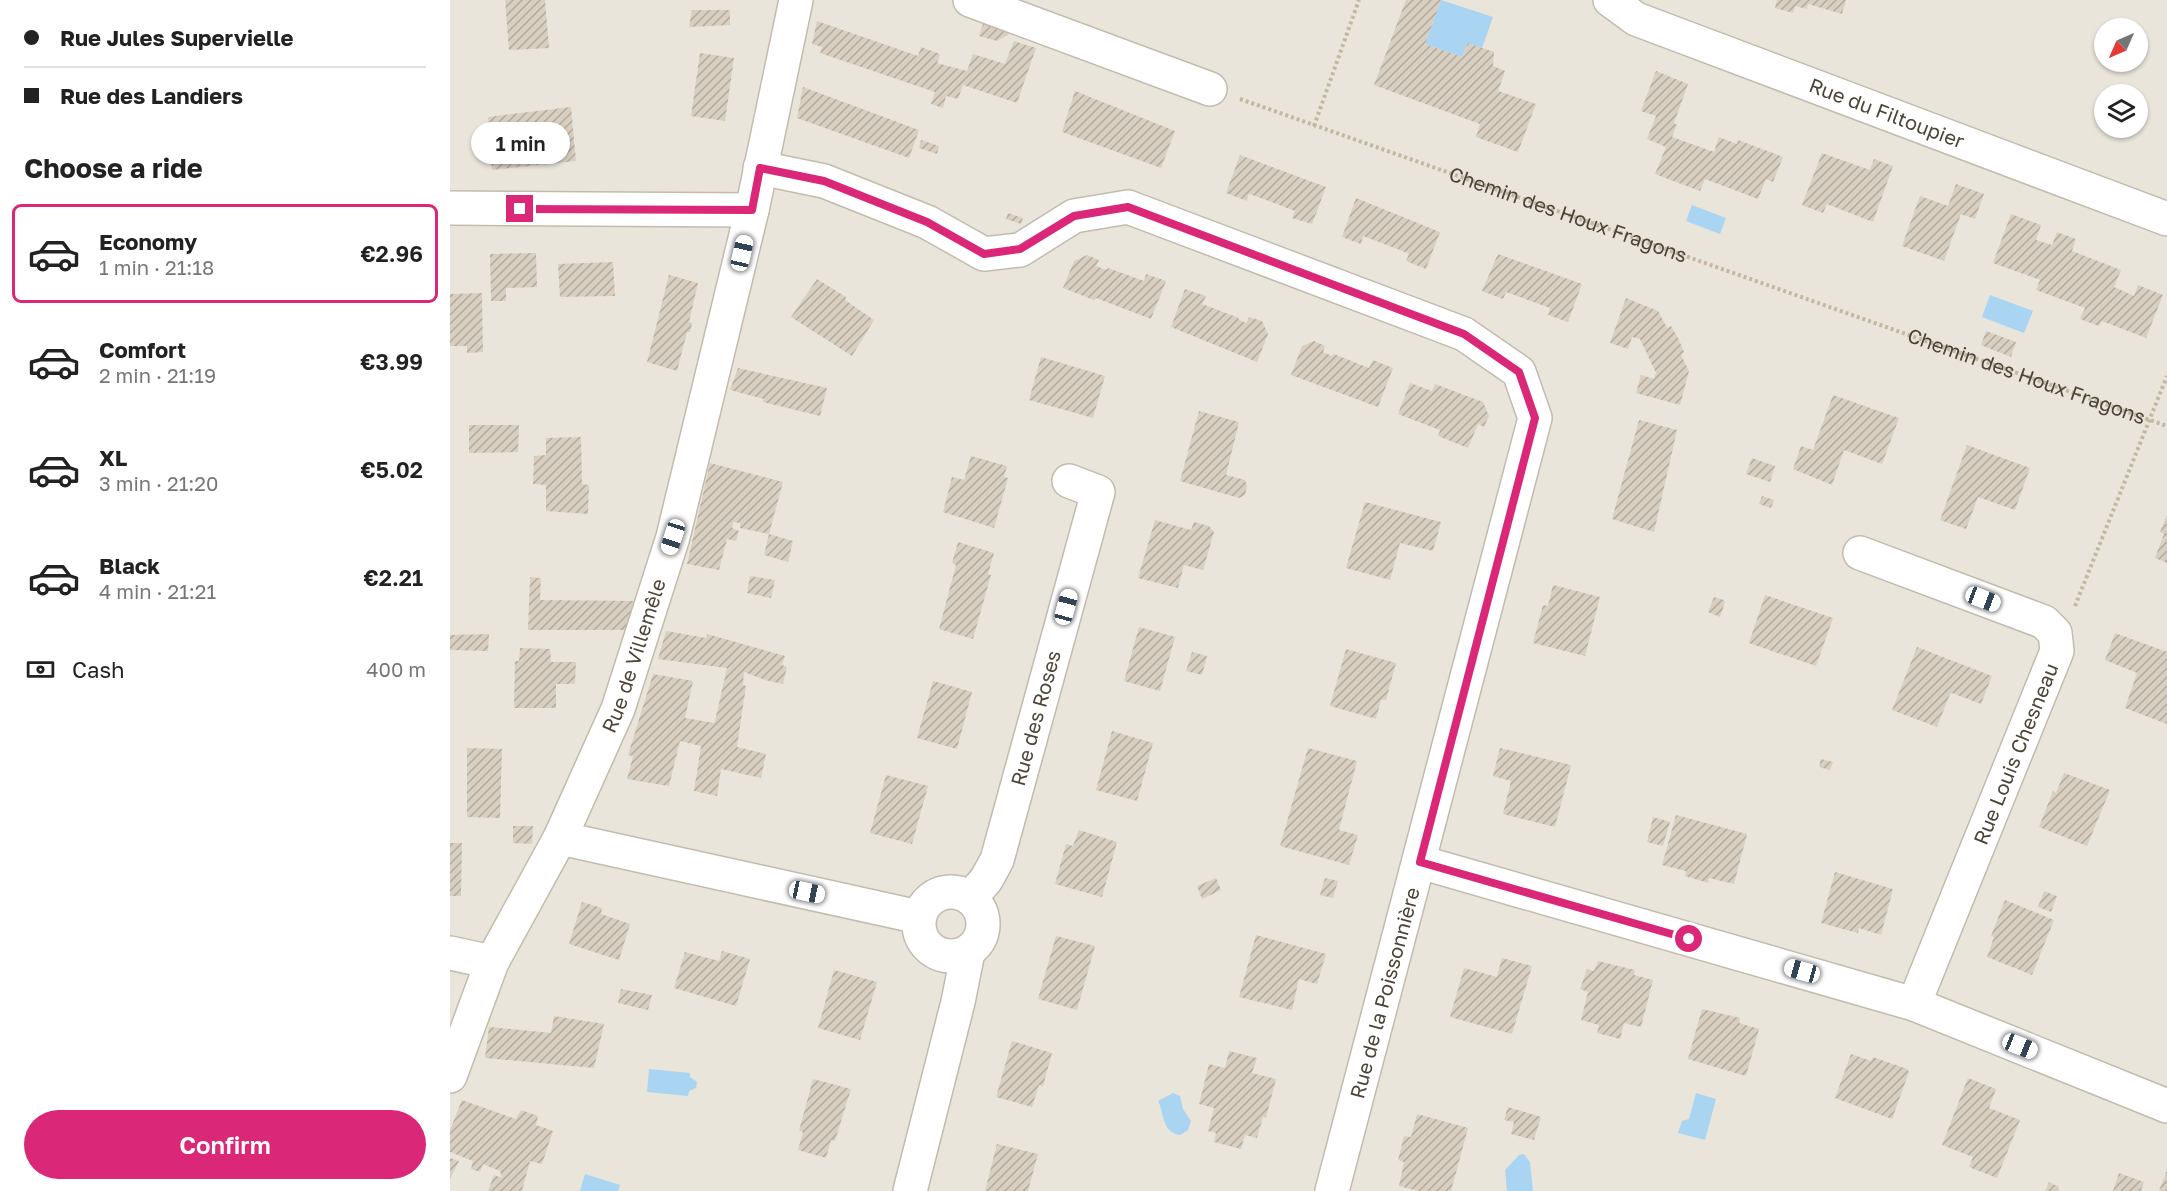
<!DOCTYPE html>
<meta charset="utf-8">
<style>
body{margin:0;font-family:"Golos Text",sans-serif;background:#f6f6f6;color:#222;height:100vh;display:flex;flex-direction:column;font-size:22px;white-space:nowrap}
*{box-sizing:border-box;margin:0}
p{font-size:20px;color:#767676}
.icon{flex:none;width:33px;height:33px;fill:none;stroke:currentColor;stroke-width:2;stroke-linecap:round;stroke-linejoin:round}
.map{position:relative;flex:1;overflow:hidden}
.details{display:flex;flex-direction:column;background:#fff;width:450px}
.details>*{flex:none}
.guide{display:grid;align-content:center;height:132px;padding:0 24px;background:#fff}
.needle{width:39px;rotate:225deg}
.tools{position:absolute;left:1644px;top:18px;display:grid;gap:12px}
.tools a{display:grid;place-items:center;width:54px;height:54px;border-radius:50%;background:#fff;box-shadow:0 2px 4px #0004;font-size:30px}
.end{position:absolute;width:27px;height:27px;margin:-14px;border:8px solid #db2777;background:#fff;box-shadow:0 0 0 3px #fff}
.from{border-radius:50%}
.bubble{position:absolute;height:42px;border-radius:21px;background:#fff;box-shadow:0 2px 4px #0004;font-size:20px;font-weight:600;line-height:42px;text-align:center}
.car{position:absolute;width:18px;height:36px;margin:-18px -9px;border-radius:8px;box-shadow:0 0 4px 2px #0007;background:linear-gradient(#fff 24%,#345 0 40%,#fff 0 76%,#345 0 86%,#fff 0)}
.guide b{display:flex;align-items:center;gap:21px;height:57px;font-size:22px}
.guide b+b{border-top:2px solid #e0e0e0}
.guide i{width:15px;height:15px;background:#222}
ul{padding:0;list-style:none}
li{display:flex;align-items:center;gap:18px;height:99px;margin:0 12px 9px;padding:0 12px;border:3px solid transparent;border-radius:9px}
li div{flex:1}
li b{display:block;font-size:22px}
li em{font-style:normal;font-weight:600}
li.current{border-color:#db2777}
li>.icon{width:54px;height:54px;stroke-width:1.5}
h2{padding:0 24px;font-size:27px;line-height:72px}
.pay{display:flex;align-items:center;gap:15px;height:66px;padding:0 24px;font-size:22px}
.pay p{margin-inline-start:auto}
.action{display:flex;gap:12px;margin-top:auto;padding:12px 24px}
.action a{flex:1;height:69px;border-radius:36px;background:#db2777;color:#fff;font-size:24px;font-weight:600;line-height:69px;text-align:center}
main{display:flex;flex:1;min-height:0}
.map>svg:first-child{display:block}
.residential{fill:#eae5da;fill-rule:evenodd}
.water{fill:#a9d4f2}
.building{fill:url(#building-hatch)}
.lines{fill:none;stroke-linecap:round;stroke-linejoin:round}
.minor-casing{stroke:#c2bbae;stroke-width:36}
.path{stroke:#c4b79f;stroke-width:4;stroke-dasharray:3 3;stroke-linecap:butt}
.minor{stroke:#fff;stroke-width:33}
.route{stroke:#db2777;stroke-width:8}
.labels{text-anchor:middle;stroke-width:6;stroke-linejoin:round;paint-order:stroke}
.street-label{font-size:20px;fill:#4b4439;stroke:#fff}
</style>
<main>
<section class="details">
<div class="guide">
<b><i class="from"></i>Rue Jules Supervielle</b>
<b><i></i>Rue des Landiers</b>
</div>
<h2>Choose a ride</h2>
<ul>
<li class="current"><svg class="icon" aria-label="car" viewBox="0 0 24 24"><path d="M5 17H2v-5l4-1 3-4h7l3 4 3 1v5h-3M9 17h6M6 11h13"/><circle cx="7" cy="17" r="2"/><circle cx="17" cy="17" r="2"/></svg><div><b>Economy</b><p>1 min · 21:18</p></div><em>€2.96</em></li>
<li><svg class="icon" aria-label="car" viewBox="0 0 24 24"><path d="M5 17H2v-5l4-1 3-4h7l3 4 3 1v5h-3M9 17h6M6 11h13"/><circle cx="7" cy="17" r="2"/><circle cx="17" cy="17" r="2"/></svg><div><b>Comfort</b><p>2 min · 21:19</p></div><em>€3.99</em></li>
<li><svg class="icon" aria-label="car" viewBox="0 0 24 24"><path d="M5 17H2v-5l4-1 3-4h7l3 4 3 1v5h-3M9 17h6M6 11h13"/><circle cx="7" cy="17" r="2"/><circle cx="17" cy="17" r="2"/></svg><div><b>XL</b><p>3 min · 21:20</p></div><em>€5.02</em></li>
<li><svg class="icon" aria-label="car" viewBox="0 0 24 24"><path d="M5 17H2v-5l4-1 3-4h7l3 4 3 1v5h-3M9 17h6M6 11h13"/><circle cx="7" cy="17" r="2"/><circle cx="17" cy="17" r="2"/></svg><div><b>Black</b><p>4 min · 21:21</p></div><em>€2.21</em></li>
</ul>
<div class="pay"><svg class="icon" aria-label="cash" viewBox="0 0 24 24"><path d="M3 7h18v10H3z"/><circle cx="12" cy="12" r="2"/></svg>Cash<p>400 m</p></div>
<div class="action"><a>Confirm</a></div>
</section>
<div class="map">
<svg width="1717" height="1191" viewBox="0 0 1717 1191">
<defs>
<pattern id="building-hatch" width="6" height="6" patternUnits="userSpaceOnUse" patternTransform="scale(1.5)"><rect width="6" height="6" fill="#d8cfc1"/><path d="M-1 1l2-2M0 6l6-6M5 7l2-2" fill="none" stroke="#b1aa9e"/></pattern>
</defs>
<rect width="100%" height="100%" fill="#f6f3ec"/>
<path class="residential" d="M 0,0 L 1717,0 L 1717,1191 L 0,1191 ZM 1654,28 L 1688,28 L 1688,62 L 1654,62 ZM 1654,94 L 1688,94 L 1688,128 L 1654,128 Z"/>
<g class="water">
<path d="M 991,0 L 1043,17 L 1032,48 L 1018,43 L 1012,57 L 975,44 Z"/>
<path d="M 1242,205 L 1276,218 L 1270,234 L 1236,221 Z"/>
<path d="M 1540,295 L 1583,311 L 1574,333 L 1532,317 Z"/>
<path d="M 199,1069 L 240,1073 L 240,1077 L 247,1082 L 246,1088 L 239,1091 L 238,1096 L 197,1092 Z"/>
<path d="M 723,1093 L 730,1096 L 733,1109 L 741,1121 L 738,1130 L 730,1135 C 711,1132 715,1114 708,1101 Z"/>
<path d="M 1246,1093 L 1266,1099 L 1255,1140 L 1228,1133 L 1232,1121 L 1239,1119 Z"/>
<path d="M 1074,1154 L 1080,1162 L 1083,1191 L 1057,1191 L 1055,1170 L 1069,1155 Z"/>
<path d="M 135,1174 L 170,1185 L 168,1191 L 130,1191 Z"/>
</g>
<g class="building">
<path d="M 55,0 L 95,0 L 99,48 L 59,50 Z"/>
<path d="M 956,0 L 991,0 L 975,44 L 1012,57 L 1018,43 L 1044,52 L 1043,66 L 1055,71 L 1048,91 L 1086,104 L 1068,152 L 1026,137 L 1030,124 L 924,85 Z"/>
<path d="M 1327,0 L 1396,0 L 1392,14 L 1358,4 L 1357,9 L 1345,6 L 1343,13 L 1325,8 Z"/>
<path d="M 242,10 L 280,10 L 280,25 L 239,27 Z"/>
<path d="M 536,15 L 563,23 L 558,35 L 547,41 L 529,36 Z"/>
<path d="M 367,21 L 468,56 L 471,47 L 490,54 L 487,63 L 517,71 L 523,54 L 555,64 L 564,41 L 586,48 L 567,103 L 513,85 L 508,99 L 496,96 L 493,108 L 481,104 L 485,92 L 370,53 L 372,47 L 362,44 Z"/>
<path d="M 250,53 L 284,58 L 275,121 L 241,116 Z"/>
<path d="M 1206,71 L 1238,84 L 1224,123 L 1227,125 L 1222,137 L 1264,152 L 1269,137 L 1287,144 L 1288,140 L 1333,157 L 1323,182 L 1316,179 L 1308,199 L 1255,179 L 1250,191 L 1205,174 L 1216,147 L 1197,139 L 1206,116 L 1191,111 Z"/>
<path d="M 353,87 L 469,130 L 459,158 L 347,118 Z"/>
<path d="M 625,91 L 725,131 L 711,168 L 612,132 Z"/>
<path d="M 121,107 L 126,161 L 42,170 L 38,117 Z"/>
<path d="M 471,140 L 489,146 L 487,154 L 469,148 Z"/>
<path d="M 1372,153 L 1420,170 L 1424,159 L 1443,166 L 1423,222 L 1377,204 L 1373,213 L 1352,205 Z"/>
<path d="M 790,155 L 876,187 L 862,224 L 842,218 L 845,211 L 800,194 L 798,195 L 797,201 L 776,193 Z"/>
<path d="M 1506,184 L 1534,194 L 1525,219 L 1511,214 L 1494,261 L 1452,246 L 1470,196 L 1498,206 Z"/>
<path d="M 906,198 L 990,232 L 976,269 L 956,261 L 959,254 L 950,250 L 913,236 L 911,244 L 892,237 Z"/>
<path d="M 558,213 L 573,218 L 571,224 L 556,219 Z"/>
<path d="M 1561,214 L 1591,225 L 1586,240 L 1602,245 L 1607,232 L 1626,239 L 1622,251 L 1671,270 L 1664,287 L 1684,296 L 1688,285 L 1713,295 L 1696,338 L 1652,321 L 1649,326 L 1630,319 L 1635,308 L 1586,290 L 1590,280 L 1543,263 Z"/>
<path d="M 86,253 L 87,287 L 56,288 L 56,301 L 41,301 L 40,254 Z"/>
<path d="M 1048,254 L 1132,284 L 1118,322 L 1098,315 L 1100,308 L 1056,292 L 1053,299 L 1032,291 Z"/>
<path d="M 637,255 L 649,260 L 646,266 L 656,270 L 658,268 L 694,281 L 696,274 L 716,281 L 701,319 L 646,298 L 644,300 L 613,288 L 624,261 Z"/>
<path d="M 163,262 L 165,296 L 110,297 L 108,264 Z"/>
<path d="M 219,275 L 248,283 L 239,322 L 242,323 L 240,332 L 237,332 L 227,371 L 197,362 Z"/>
<path d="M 367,279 L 396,297 L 395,300 L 424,320 L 402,356 L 341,317 Z"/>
<path d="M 735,289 L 756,296 L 752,304 L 789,318 L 788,319 L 796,323 L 799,317 L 812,321 L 818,334 L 807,362 L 721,327 Z"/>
<path d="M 32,293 L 33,352 L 17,353 L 17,346 L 0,346 L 0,294 Z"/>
<path d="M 1176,298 L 1208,311 L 1217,328 L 1221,326 L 1228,338 L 1234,352 L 1231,355 L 1239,371 L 1230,405 L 1186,393 L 1191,375 L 1204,379 L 1206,373 L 1190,339 L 1182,337 L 1178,349 L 1160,343 Z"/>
<path d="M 1536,331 L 1566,342 L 1561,357 L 1531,345 Z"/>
<path d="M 864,341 L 875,346 L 873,352 L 882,356 L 884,354 L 919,368 L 923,360 L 943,368 L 928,407 L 841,375 L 852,346 Z"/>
<path d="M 591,357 L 655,376 L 643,418 L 579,400 Z"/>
<path d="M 288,368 L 377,388 L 370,416 L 313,402 L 314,399 L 280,390 Z"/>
<path d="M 960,383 L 982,391 L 985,384 L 1033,402 L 1039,416 L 1034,427 L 1028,424 L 1018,448 L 988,436 L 990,430 L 948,414 Z"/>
<path d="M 1383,395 L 1449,418 L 1432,464 L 1394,450 L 1382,485 L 1343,469 L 1351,446 L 1363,450 Z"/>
<path d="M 749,411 L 789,422 L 776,475 L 795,480 L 797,486 L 795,495 L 789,498 L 730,481 Z"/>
<path d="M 1189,420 L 1227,430 L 1204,532 L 1162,519 Z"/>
<path d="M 19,425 L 69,425 L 68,452 L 19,453 Z"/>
<path d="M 131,437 L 132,484 L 139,485 L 138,514 L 96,511 L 96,485 L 83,484 L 84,456 L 96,455 L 96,438 Z"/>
<path d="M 1517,445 L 1580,468 L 1565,510 L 1528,497 L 1516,529 L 1490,520 Z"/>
<path d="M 521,456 L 557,466 L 554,477 L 558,478 L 544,528 L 493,512 L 502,477 L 514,480 Z"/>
<path d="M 1302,458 L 1325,466 L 1320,482 L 1296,474 Z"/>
<path d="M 260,463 L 333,482 L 319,534 L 290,528 L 290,523 L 283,522 L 282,528 L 289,531 L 286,541 L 277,539 L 269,570 L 237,564 Z"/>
<path d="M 1312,496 L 1324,500 L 1321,508 L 1309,504 Z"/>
<path d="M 915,502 L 991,522 L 983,551 L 950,543 L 940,580 L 896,568 Z"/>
<path d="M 1717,515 L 1717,563 L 1705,558 L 1714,534 L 1710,532 Z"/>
<path d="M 705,520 L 741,530 L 744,522 L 759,526 L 764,532 L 753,570 L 734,565 L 728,588 L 688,578 Z"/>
<path d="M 319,534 L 343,541 L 338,562 L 314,555 Z"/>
<path d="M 508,542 L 544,553 L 538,574 L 541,575 L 523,639 L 489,629 L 506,565 L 502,563 Z"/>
<path d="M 300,576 L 325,580 L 321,598 L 297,593 Z"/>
<path d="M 80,577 L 91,578 L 90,600 L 184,601 L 176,630 L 78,630 Z"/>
<path d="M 1103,585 L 1150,597 L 1135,656 L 1083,643 L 1093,605 L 1098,606 Z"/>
<path d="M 1315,595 L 1383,618 L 1366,666 L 1299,643 Z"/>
<path d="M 1264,597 L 1274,600 L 1275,602 L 1270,617 L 1258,612 Z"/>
<path d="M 689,627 L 725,637 L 710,691 L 674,681 Z"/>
<path d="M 216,631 L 256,638 L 257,634 L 335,656 L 332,665 L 337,667 L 333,684 L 315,680 L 294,672 L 293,685 L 296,686 L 287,747 L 316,754 L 311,778 L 271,769 L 267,796 L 244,791 L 251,746 L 230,741 L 219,786 L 177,779 L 183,756 L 178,755 L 203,674 L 243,681 L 235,718 L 264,723 L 265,721 L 277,668 L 208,659 Z"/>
<path d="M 1665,633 L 1717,652 L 1717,724 L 1675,708 L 1687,673 L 1655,660 Z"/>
<path d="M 39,634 L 38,651 L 0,650 L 0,635 Z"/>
<path d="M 1467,647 L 1542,676 L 1531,704 L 1502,693 L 1500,694 L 1487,727 L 1442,710 Z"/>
<path d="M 70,648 L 100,649 L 101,662 L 126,662 L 125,684 L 106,684 L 106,708 L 64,708 L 65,661 L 69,661 Z"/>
<path d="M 896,649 L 946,663 L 936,700 L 931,700 L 926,719 L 880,706 Z"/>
<path d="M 742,652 L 757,656 L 752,675 L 736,671 Z"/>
<path d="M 483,681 L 522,692 L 507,749 L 467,738 Z"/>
<path d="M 662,731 L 703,743 L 687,801 L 646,790 Z"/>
<path d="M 17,748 L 52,749 L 50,818 L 17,817 Z"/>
<path d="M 858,748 L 907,761 L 889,830 L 908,835 L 899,865 L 830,846 Z"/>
<path d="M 1050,748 L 1121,765 L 1105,827 L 1053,814 L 1061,781 L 1043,776 Z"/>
<path d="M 1371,759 L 1383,762 L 1380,770 L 1369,767 Z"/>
<path d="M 1614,773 L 1660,790 L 1637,846 L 1589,827 L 1603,791 L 1606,793 Z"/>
<path d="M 436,775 L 478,786 L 462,844 L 420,833 Z"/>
<path d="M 1226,815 L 1297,834 L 1284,884 L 1259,878 L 1258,883 L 1235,876 L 1236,871 L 1212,865 Z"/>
<path d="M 1203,817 L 1220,822 L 1213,846 L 1197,842 Z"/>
<path d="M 63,826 L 83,826 L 82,844 L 63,843 Z"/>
<path d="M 629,830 L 667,842 L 652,897 L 605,884 L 616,844 L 623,846 Z"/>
<path d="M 0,843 L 12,843 L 11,896 L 0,896 Z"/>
<path d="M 1385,872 L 1443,889 L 1431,935 L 1409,928 L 1408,933 L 1371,923 Z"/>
<path d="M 766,878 L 771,890 L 752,899 L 747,886 Z"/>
<path d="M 875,878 L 888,881 L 883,898 L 870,895 Z"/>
<path d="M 1594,891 L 1607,896 L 1601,912 L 1588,907 Z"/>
<path d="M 1555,900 L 1604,920 L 1582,975 L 1537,957 L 1544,937 L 1541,936 Z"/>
<path d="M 132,902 L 152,908 L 151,914 L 180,924 L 169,960 L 119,944 Z"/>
<path d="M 806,935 L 876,954 L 867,984 L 849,979 L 842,1010 L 789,997 Z"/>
<path d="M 606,936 L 645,946 L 627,1010 L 588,999 Z"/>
<path d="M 272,951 L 300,959 L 286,1006 L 224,988 L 235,952 L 269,961 Z"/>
<path d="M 1052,958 L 1082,966 L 1062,1034 L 1000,1017 L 1014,968 L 1047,977 Z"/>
<path d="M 1148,961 L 1185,970 L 1184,975 L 1203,980 L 1191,1027 L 1174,1023 L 1170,1039 L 1147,1033 L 1149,1025 L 1131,1020 L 1138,992 L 1130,989 L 1137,969 L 1144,971 Z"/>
<path d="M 384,970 L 427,982 L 410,1040 L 368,1028 Z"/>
<path d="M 171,989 L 202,995 L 198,1010 L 168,1003 Z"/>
<path d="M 1252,1009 L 1290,1018 L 1289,1023 L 1309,1029 L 1296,1076 L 1238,1059 Z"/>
<path d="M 104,1016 L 154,1024 L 144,1068 L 35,1058 L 39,1027 L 101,1033 Z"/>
<path d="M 562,1041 L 602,1053 L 593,1086 L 589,1085 L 582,1107 L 546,1097 Z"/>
<path d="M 779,1051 L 807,1058 L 802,1073 L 826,1079 L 816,1118 L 813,1117 L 807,1138 L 795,1135 L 791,1149 L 764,1142 L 766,1133 L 758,1131 L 764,1108 L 749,1104 L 759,1064 L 775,1068 Z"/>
<path d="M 1401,1054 L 1421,1061 L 1423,1057 L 1457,1069 L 1459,1072 L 1442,1119 L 1385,1098 Z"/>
<path d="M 1518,1078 L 1546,1089 L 1539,1108 L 1570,1120 L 1547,1178 L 1519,1167 L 1523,1157 L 1492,1145 Z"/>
<path d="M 363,1079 L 401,1089 L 385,1141 L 381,1140 L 376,1158 L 348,1150 L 353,1132 L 349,1131 Z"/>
<path d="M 12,1100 L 66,1119 L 71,1110 L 88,1116 L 86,1125 L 103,1131 L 92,1164 L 80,1161 L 72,1191 L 38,1191 L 44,1175 L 52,1178 L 50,1171 L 33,1164 L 30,1172 L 21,1169 L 23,1161 L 0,1152 L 0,1130 Z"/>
<path d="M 1058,1107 L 1091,1117 L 1084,1140 L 1061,1134 L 1064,1122 L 1054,1120 Z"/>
<path d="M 967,1114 L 1018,1128 L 1001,1191 L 968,1191 L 949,1186 L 954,1162 L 948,1160 L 954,1136 L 961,1137 Z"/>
<path d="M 547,1144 L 588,1154 L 578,1191 L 535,1191 Z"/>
<path d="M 0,1158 L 9,1161 L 0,1179 Z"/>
<path d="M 1717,1170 L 1717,1191 L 1709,1191 Z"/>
<path d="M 1669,1173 L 1694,1182 L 1691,1191 L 1663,1191 Z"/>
<path d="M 1599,1182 L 1609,1187 L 1608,1191 L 1595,1191 Z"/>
</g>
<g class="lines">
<g class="minor-casing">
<g id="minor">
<path d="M 520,0 L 760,89"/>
<path id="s2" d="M 1160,0 L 1186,19 L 1717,219"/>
<path d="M 310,168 L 374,181 L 477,222 L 534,254 L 570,250 L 624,216 L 678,207 L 1014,334 L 1069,372 L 1085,418 L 882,1191"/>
<path d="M 0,208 L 302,210"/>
<path d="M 1410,553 L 1594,622 L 1605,633 L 1607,651 L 1464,1004"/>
<path d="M 110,838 L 469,917"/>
<path d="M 970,862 L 1464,1004 L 1717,1106"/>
<circle cx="501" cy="924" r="32"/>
<path id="s3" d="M 520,898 L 536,880 L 547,860 L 648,492 L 619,481"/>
<path d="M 0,953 L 42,962"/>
<path id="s4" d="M 0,1076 L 42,962 L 110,838 L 168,709 L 223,537 L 302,210 L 346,0"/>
<path d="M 460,1191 L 508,1002 L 518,952"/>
</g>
</g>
<g class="path">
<path id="s1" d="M 790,99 L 1717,426"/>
<path d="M 864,126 L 909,0"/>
<path d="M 1625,606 L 1717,376"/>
</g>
<use href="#minor" class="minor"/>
</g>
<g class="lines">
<path class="route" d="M 70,209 L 302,210 L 310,168 L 374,181 L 477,222 L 534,254 L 570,249 L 624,216 L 678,207 L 1014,334 L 1069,372 L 1085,418 L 970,862 L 1239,939"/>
</g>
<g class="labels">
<g class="street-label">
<text dy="7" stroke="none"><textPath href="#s2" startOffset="300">Rue du Filtoupier</textPath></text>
<text dy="7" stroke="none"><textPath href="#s1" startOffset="348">Chemin des Houx Fragons</textPath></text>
<text dy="7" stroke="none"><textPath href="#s1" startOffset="834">Chemin des Houx Fragons</textPath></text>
<text dy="7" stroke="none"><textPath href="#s4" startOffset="460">Rue de Villemêle</textPath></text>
<text dy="7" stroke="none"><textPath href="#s3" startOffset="194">Rue des Roses</textPath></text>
<text transform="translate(1566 754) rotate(-68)" y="7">Rue Louis Chesneau</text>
<text transform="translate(935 993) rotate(-75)" y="7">Rue de la Poissonnière</text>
</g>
</g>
</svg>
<div class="tools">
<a><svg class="needle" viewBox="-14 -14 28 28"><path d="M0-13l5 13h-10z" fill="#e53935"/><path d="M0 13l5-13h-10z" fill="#767676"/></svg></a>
<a><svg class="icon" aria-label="layers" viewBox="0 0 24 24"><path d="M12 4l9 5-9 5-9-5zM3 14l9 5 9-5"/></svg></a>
</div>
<i class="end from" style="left:1239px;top:939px"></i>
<i class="end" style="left:70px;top:209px"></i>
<div class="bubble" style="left:21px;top:122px;width:99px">1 min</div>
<i class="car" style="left:292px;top:253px;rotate:13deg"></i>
<i class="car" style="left:223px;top:537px;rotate:198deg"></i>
<i class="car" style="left:1533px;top:599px;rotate:111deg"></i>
<i class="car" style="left:616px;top:607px;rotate:15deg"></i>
<i class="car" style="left:357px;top:892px;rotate:102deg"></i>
<i class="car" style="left:1352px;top:971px;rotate:286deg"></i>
<i class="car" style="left:1570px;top:1046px;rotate:112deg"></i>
</div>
</main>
